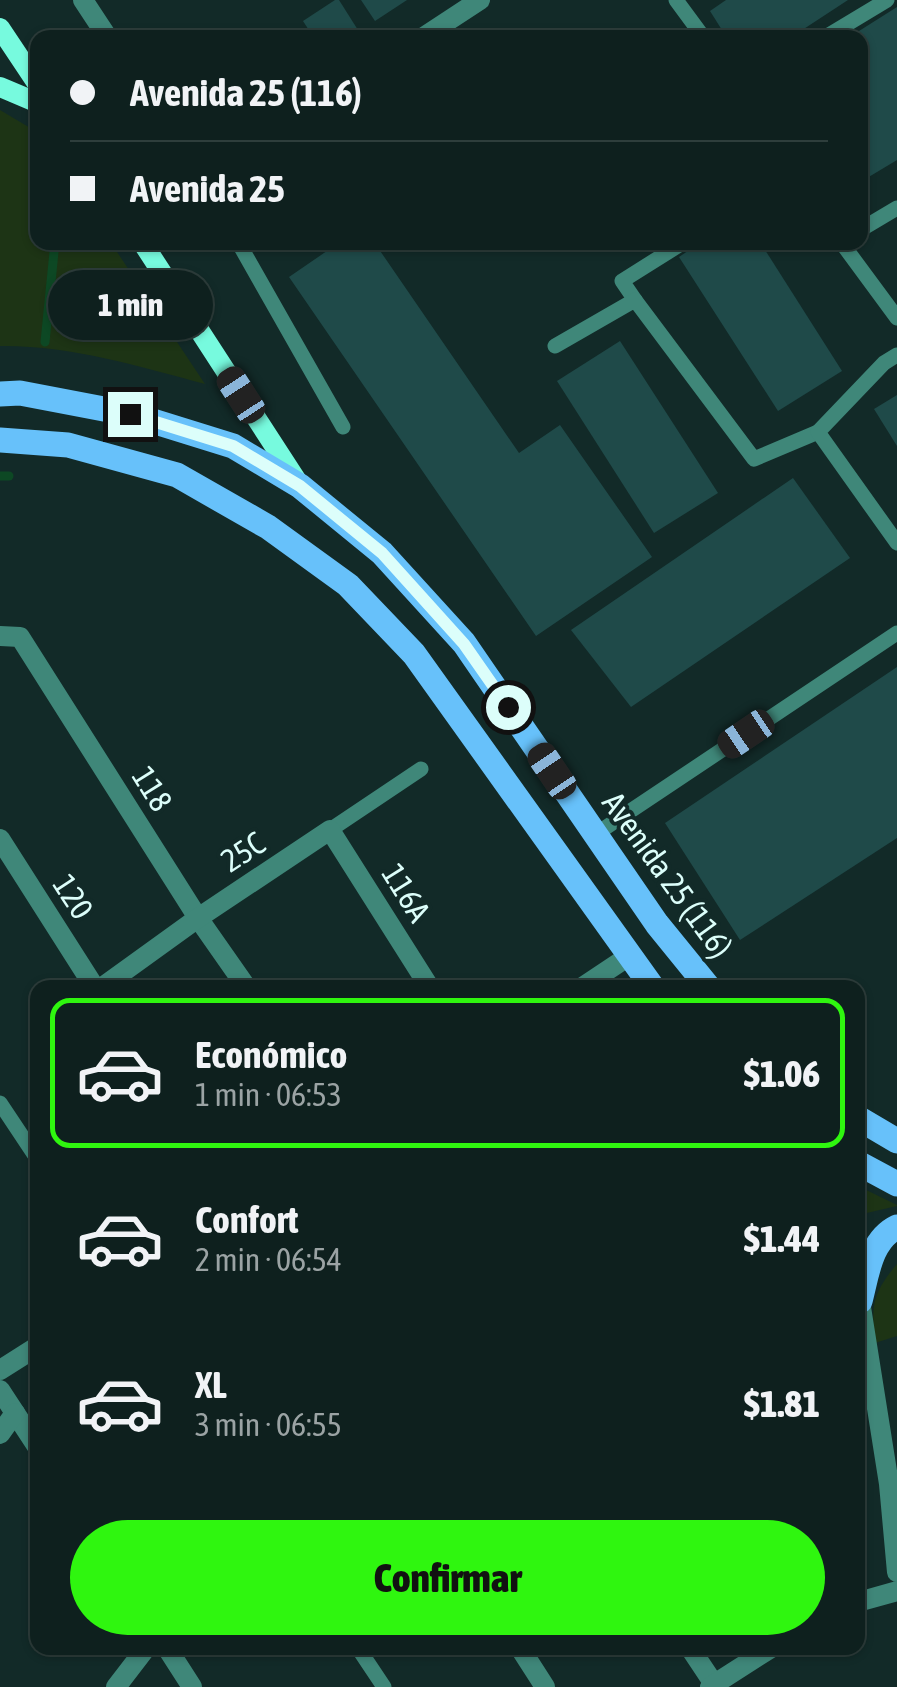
<!DOCTYPE html>
<html lang="es">
<meta charset="utf-8">
<style>
body{margin:0;font-family:"Asap Condensed",sans-serif;background:#172827;color:#f1f3f6;height:100vh;display:flex;flex-direction:column;font-size:38px;white-space:nowrap}
*{box-sizing:border-box;margin:0}
p{font-size:32px;color:#9ba3a4}
.icon{flex:none;width:55px;height:55px;fill:none;stroke:currentColor;stroke-width:2;stroke-linecap:round;stroke-linejoin:round}
.map{position:relative;flex:1;overflow:hidden}
.panel{position:absolute;left:30px;top:980px;width:835px;height:675px;display:flex;flex-direction:column;background:#0e201e;border-radius:20px;box-shadow:0 2px 8px #0004,0 0 0 2px #2e3e3c}
.panel>*{flex:none}
.hud{position:absolute;left:30px;top:30px;width:838px;height:220px;border-radius:20px;box-shadow:0 2px 8px #0004,0 0 0 2px #2e3e3c;display:grid;align-content:center;height:220px;padding:0 40px;background:#0e201e}
.end{position:absolute;width:45px;height:45px;margin:-22px;border:12px solid #dcfefa;background:#111;box-shadow:0 0 0 5px #111}
.from{border-radius:50%}
.bubble{position:absolute;height:70px;border-radius:35px;background:#0e201e;box-shadow:0 2px 8px #0004,0 0 0 2px #2e3e3c;font-size:32px;font-weight:800;line-height:70px;text-align:center}
.car{position:absolute;width:30px;height:60px;margin:-30px -15px;border-radius:12px;box-shadow:0 0 8px 2px #0007;background:linear-gradient(#222 24%,#8ab4d8 0 40%,#222 0 76%,#8ab4d8 0 86%,#222 0)}
.hud b{display:flex;align-items:center;gap:35px;height:95px;font-size:38px}
.hud b+b{border-top:2px solid #2e3e3c}
.hud i{width:25px;height:25px;background:#f1f3f6}
ul{padding:18px 0 0;list-style:none}
li{display:flex;align-items:center;gap:30px;height:150px;margin:0 20px 15px;padding:0 20px;border:5px solid transparent;border-radius:20px}
li div{flex:1}
li b{display:block;font-size:38px}
li em{font-style:normal;font-weight:800}
li.selected{border-color:#2ff60f}
li>.icon{width:90px;height:90px;stroke-width:1.5}
.primary-button{display:flex;gap:20px;margin-top:auto;padding:20px 40px}
.primary-button a{flex:1;height:115px;border-radius:60px;background:#2ff60f;color:#111;font-size:40px;font-weight:800;line-height:115px;text-align:center}
.map>svg:first-child{display:block}
.green{fill:#1d3415}
.lines{fill:none;stroke-linecap:round;stroke-linejoin:round}
.stream{stroke:#0d4824;stroke-width:9}
.building{fill:#1f4a49}
.service{stroke:#3f8779;stroke-width:15}
.minor{stroke:#3f8779;stroke-width:20}
.tertiary{stroke:#3f8779;stroke-width:20}
.secondary{stroke:#77fade;stroke-width:20}
.primary{stroke:#67c1fa;stroke-width:25}
.route{stroke:#dcfefa;stroke-width:12}
.labels{text-anchor:middle;stroke-width:8;stroke-linejoin:round;paint-order:stroke}
.street-label{font-size:32px;fill:#dcfefa;stroke:#122a28}
</style>
<div class="map">
<svg width="897" height="1687" viewBox="0 0 897 1687">
<rect width="100%" height="100%" fill="#122a28"/>
<g class="green">
<path d="M 0,110 L 37,132 L 38,242 L 111,243 L 205,384 C 138,366 69,345 0,346 Z"/>
<path d="M 858,1186 L 897,1205 L 897,1206 L 858,1215 Z"/>
<path d="M 897,1264 L 897,1336 L 875,1343 C 871,1305 872,1294 897,1264 Z"/>
</g>
<g class="lines">
<g class="stream">
<path d="M 45,342 L 55,242"/>
<path d="M 0,476 L 9,476"/>
</g>
</g>
<g class="building">
<path d="M 335,0 L 339,0 L 363,38 L 314,38 L 303,21 Z"/>
<path d="M 361,0 L 407,0 L 375,21 Z"/>
<path d="M 726,0 L 848,0 L 790,38 L 727,38 L 710,11 Z"/>
<path d="M 897,7 L 897,160 L 867,178 L 860,166 L 860,38 L 848,38 Z"/>
<path d="M 340,242 L 374,242 L 519,453 L 560,425 L 652,557 L 536,636 L 289,277 Z"/>
<path d="M 701,242 L 760,242 L 842,371 L 778,411 L 679,257 Z"/>
<path d="M 620,341 L 718,493 L 654,533 L 557,381 Z"/>
<path d="M 897,395 L 897,446 L 874,409 Z"/>
<path d="M 793,478 L 850,558 L 631,707 L 571,630 Z"/>
<path d="M 897,667 L 897,838 L 740,940 L 665,823 Z"/>
</g>
<g class="lines">
<g class="service">
<path d="M 676,0 L 704,38"/>
<path d="M 824,38 L 887,0"/>
<path d="M 860,230 L 897,208"/>
<path d="M 238,242 L 343,427"/>
<path d="M 841,242 L 897,318"/>
<path d="M 635,300 L 622,281 L 684,242"/>
<path d="M 555,346 L 635,300 L 754,459 L 818,432"/>
<path d="M 897,355 L 884,363 L 818,432 L 897,543"/>
<path d="M 330,830 L 421,769"/>
<path d="M 596,834 L 897,633"/>
<path d="M 0,1103 L 38,1160"/>
<path d="M 358,1648 L 384,1687"/>
</g>
<g class="minor">
<path d="M 83,0 L 108,38"/>
<path d="M 422,38 L 480,0"/>
<path d="M 0,636 L 20,637 L 198,918 L 247,988"/>
<path d="M 0,839 L 95,988"/>
<path d="M 101,988 L 198,918 L 330,830 L 430,988"/>
<path d="M 581,988 L 629,956"/>
<path d="M 0,1370 L 38,1346"/>
<path d="M 0,1390 L 38,1448"/>
<path d="M 0,1434 L 15,1413"/>
<path d="M 858,1602 L 897,1591"/>
<path d="M 167,1648 L 192,1687"/>
<path d="M 520,1648 L 545,1687"/>
<path d="M 690,1648 L 716,1687"/>
<path d="M 116,1687 L 146,1648"/>
<path d="M 710,1687 L 771,1648"/>
</g>
<path class="tertiary" d="M 860,1301 L 889,1484 L 897,1572"/>
<g class="secondary">
<path d="M 0,28 L 38,85"/>
<path d="M 0,87 L 38,103"/>
<path d="M 142,242 L 299,484"/>
</g>
<g class="primary">
<path d="M 0,394 L 20,393 L 130,414 L 233,446 L 300,486 L 382,553 L 464,643 L 657,924 L 709,988"/>
<path d="M 0,440 L 68,445 L 177,475 L 268,527 L 348,585 L 414,654 L 653,988"/>
<path d="M 858,1118 L 897,1141"/>
<path d="M 858,1163 L 897,1184"/>
<path d="M 860,1301 C 867,1275 870,1240 897,1227"/>
</g>
</g>
<g class="lines">
<path class="route" d="M 130,414 L 233,446 L 300,486 L 382,553 L 464,644 L 508,707"/>
</g>
<g class="labels">
<g class="street-label">
<text transform="translate(152 789) rotate(58)" y="11">118</text>
<text transform="translate(243 852) rotate(-33)" y="11">25C</text>
<text transform="translate(667 875) rotate(54)" y="11">Avenida 25 (116)</text>
<text transform="translate(406 893) rotate(58)" y="11">116A</text>
<text transform="translate(73 897) rotate(57)" y="11">120</text>
</g>
</g>
</svg>
<i class="end from" style="left:508px;top:707px"></i>
<i class="end" style="left:130px;top:414px"></i>
<div class="bubble" style="left:48px;top:270px;width:165px">1 min</div>
<i class="car" style="left:241px;top:395px;rotate:327deg"></i>
<i class="car" style="left:746px;top:734px;rotate:236deg"></i>
<i class="car" style="left:552px;top:771px;rotate:326deg"></i>
<div class="hud">
<b><i class="from"></i>Avenida 25 (116)</b>
<b><i></i>Avenida 25</b>
</div>
<section class="panel">
<ul>
<li class="selected"><svg class="icon" aria-label="car" viewBox="0 0 24 24"><path d="M5 17H2v-5l4-1 3-4h7l3 4 3 1v5h-3M9 17h6M6 11h13"/><circle cx="7" cy="17" r="2"/><circle cx="17" cy="17" r="2"/></svg><div><b>Económico</b><p>1 min · 06:53</p></div><em>$1.06</em></li>
<li><svg class="icon" aria-label="car" viewBox="0 0 24 24"><path d="M5 17H2v-5l4-1 3-4h7l3 4 3 1v5h-3M9 17h6M6 11h13"/><circle cx="7" cy="17" r="2"/><circle cx="17" cy="17" r="2"/></svg><div><b>Confort</b><p>2 min · 06:54</p></div><em>$1.44</em></li>
<li><svg class="icon" aria-label="car" viewBox="0 0 24 24"><path d="M5 17H2v-5l4-1 3-4h7l3 4 3 1v5h-3M9 17h6M6 11h13"/><circle cx="7" cy="17" r="2"/><circle cx="17" cy="17" r="2"/></svg><div><b>XL</b><p>3 min · 06:55</p></div><em>$1.81</em></li>
</ul>
<div class="primary-button"><a>Confirmar</a></div>
</section>
</div>
